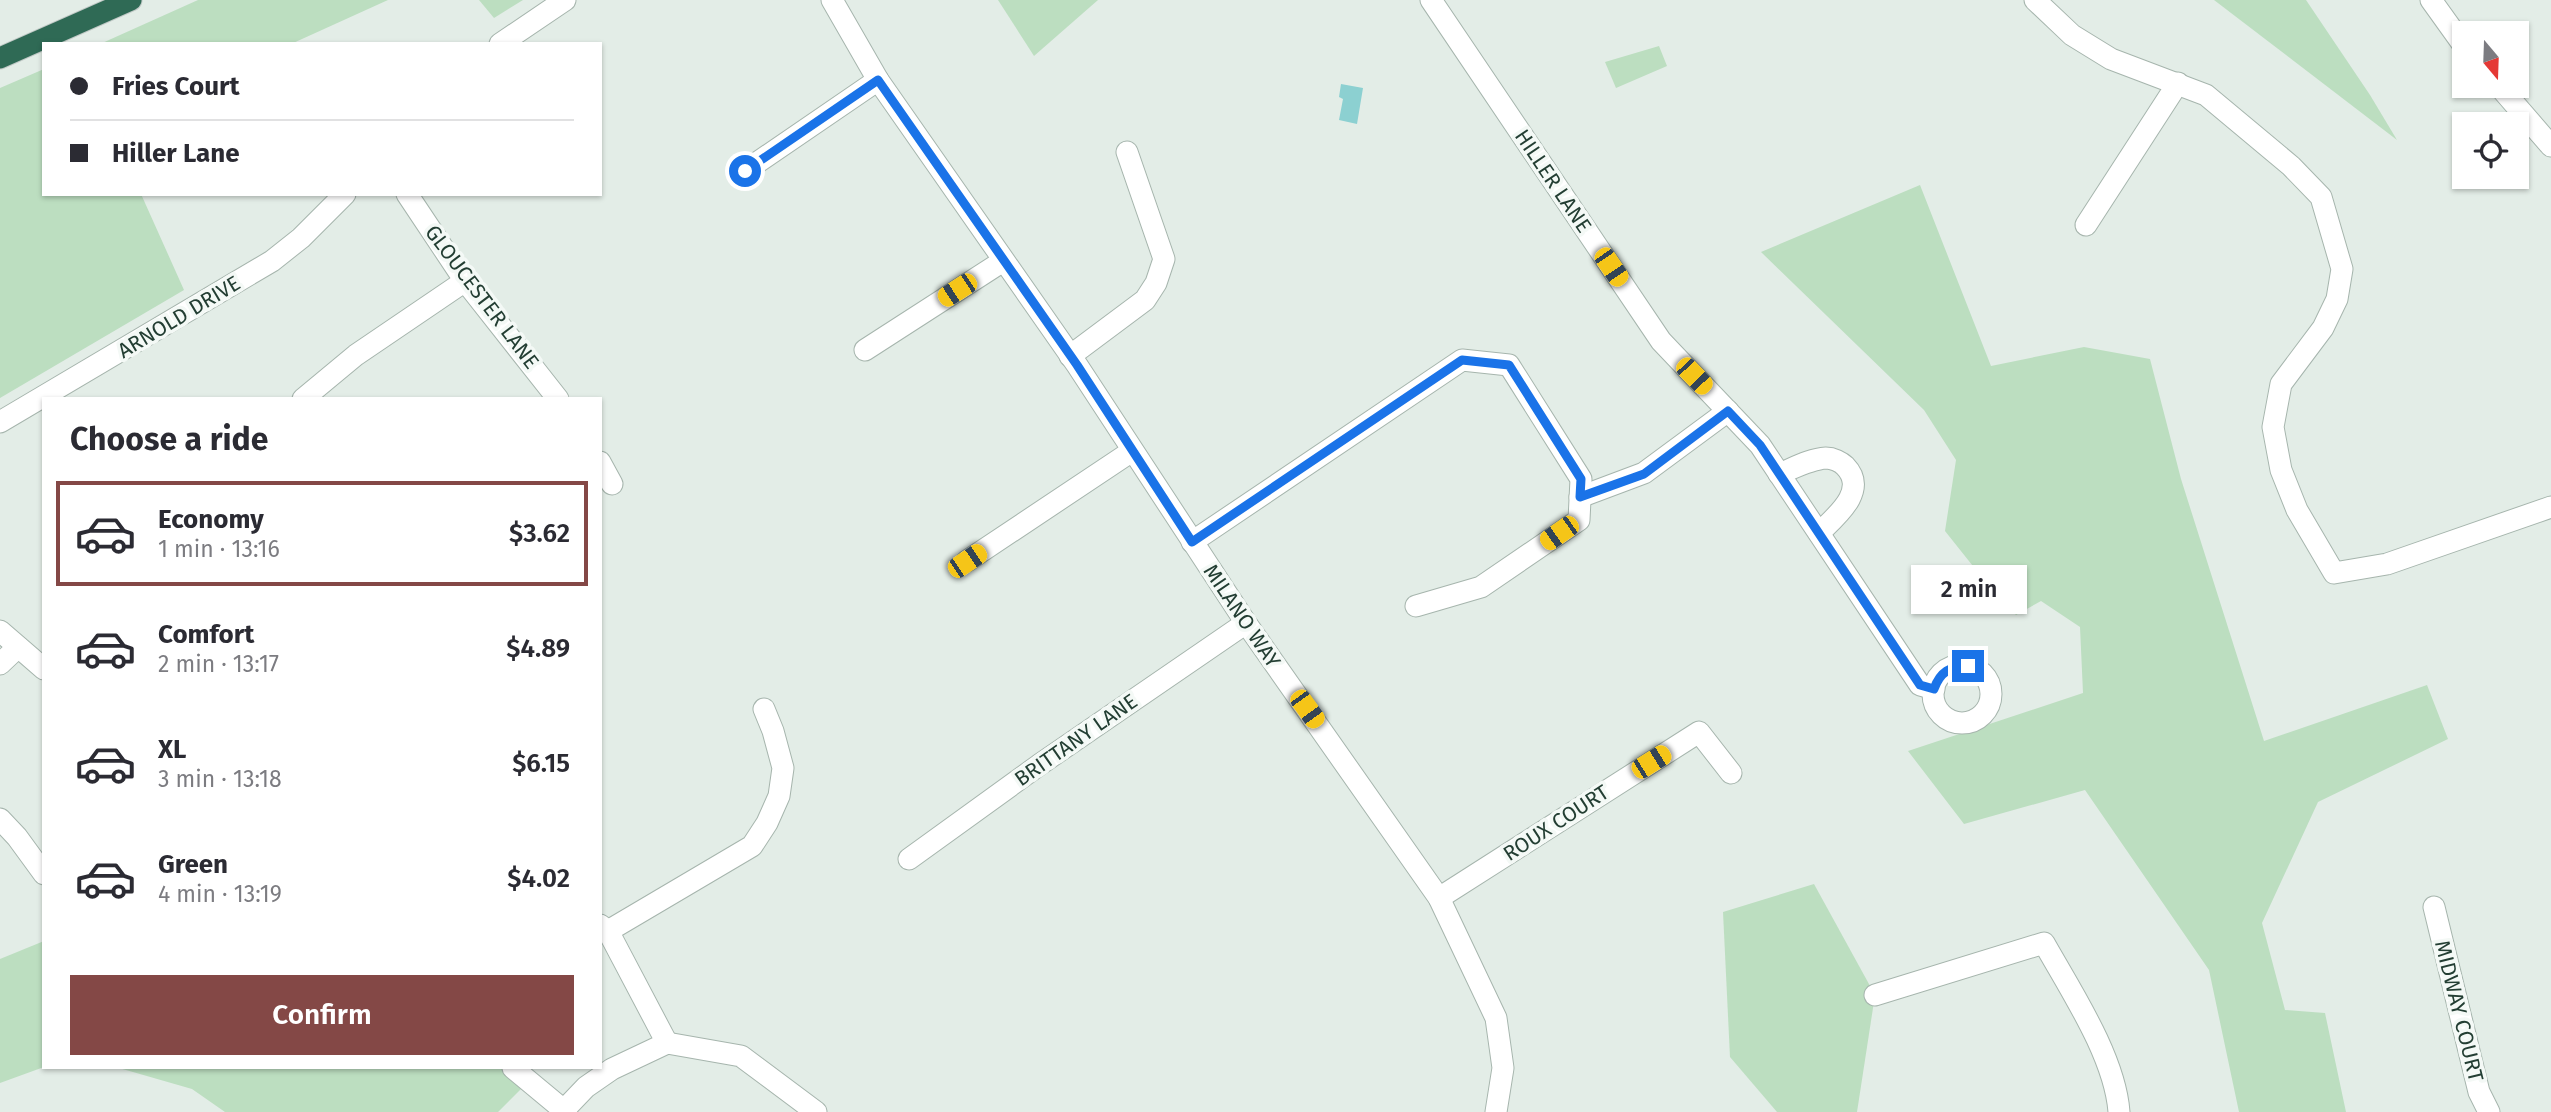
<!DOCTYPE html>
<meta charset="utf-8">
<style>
body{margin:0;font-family:"Fira Sans",sans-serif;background:#f2f2f3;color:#2b2b33;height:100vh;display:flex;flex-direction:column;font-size:26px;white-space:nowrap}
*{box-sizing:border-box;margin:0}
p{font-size:23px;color:#7c7c81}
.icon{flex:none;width:38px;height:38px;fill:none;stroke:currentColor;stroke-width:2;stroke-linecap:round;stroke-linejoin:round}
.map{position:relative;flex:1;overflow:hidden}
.panel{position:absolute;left:42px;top:397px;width:560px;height:672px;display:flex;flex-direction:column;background:#fff;border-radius:0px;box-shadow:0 2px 5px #0004}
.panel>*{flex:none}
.hud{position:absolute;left:42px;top:42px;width:560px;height:154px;border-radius:0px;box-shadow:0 2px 5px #0004;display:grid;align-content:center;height:154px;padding:0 28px;background:#fff}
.needle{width:46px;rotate:161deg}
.tools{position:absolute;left:2452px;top:21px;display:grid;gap:14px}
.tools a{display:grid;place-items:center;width:77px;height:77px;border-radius:0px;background:#fff;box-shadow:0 2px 5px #0004;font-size:35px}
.end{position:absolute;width:32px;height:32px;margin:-16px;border:9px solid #1a73e8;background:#fff;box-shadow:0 0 0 4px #fff}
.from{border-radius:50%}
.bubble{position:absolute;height:49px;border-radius:0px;background:#fff;box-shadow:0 2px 5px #0004;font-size:23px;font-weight:600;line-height:49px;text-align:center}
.car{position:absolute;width:21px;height:42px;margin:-21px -10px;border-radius:9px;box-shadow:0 0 5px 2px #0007;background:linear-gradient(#f5c518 24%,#345 0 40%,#f5c518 0 76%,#345 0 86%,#f5c518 0)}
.hud b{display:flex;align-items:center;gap:24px;height:66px;font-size:26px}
.hud b+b{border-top:2px solid #e1e1e2}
.hud i{width:18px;height:18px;background:#2b2b33}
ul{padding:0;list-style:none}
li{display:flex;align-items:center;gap:21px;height:105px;margin:0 14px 10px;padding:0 14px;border:4px solid transparent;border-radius:0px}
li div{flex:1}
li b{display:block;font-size:26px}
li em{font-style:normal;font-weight:600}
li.on{border-color:#844846}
li>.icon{width:63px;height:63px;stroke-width:1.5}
h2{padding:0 28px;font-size:32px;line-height:84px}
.primary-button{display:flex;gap:14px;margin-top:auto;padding:14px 28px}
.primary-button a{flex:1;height:80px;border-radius:0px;background:#844846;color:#fff;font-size:28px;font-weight:600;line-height:80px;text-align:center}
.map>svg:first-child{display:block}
.green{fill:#bcdec0}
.water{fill:#8cd0d1}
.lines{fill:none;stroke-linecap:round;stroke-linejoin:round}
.minor-casing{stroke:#a6b5ad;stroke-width:23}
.highway-casing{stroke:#c1c9c6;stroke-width:23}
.minor{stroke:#fff;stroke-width:21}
.highway{stroke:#2f6a55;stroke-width:21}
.route{stroke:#1a73e8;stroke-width:9}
.labels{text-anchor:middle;stroke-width:7;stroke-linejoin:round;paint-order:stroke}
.street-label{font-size:21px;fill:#233e33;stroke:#f4f9f6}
</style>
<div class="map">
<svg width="2551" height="1112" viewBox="0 0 2551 1112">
<rect width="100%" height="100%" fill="#e3ede7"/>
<g class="green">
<path d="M 198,0 L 388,0 L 291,44 L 100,44 Z"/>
<path d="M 479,0 L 523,0 L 494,18 Z"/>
<path d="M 998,0 L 1098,0 L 1034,56 Z"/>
<path d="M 2214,0 L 2306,0 L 2370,95 L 2397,140 Z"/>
<path d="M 1659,46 L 1667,66 L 1616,88 L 1605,62 Z"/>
<path d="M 44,69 L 44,194 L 141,194 L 184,290 L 0,398 L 0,88 Z"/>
<path d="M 1920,185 L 1991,366 L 2084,347 L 2150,359 L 2181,479 L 2264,741 L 2427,685 L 2448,739 L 2318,802 L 2262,923 L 2285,1010 L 2325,1013 L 2346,1112 L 2239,1112 L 2209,970 L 2085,790 L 1964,824 L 1908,751 L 2083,693 L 2080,627 L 2041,601 L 2016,615 L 1992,590 L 1945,531 L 1956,460 L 1924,410 L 1761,252 Z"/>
<path d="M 1814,884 L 1875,995 L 1857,1112 L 1777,1112 L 1730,1057 L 1723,912 Z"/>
<path d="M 44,941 L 44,1067 L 0,1083 L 0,959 Z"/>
<path d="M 119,1068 L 513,1068 L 529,1081 L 498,1112 L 225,1112 L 192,1089 Z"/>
</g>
<path class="water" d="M 1341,84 L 1363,88 L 1357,124 L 1339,120 L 1343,99 L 1339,97 Z"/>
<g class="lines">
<g class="minor-casing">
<g id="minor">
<path d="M 832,0 L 878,80 L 1077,365 L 1246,623 L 1439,898 L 1496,1018 L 1503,1068 L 1496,1112"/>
<path d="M 1431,0 L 1661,341 L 1760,445 L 1920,685 L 1934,689"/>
<path d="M 2035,0 L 2072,35 L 2111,59 L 2206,95 L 2291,166 L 2321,197 L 2342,269 L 2337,299 L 2323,328 L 2281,384 L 2273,427 L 2281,470 L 2297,510 L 2334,573 L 2387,564 L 2551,507"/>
<path d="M 2431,0 L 2464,46"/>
<path d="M 500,44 L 565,0"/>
<path d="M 2499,86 L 2551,146"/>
<path d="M 745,171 L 878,80"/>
<path d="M 407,194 L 465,281 L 558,399"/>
<path d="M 2086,225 L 2178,83"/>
<path d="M 865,350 L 1003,261"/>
<path d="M 1070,356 L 1145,300 L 1156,283 L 1164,259 L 1127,152"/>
<path d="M 303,399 L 356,355 L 465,281"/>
<path d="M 0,422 L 272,261 L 301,238 L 345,194"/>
<path d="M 600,462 L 612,484"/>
<path d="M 1779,474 C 1794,468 1810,459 1826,458 C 1833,458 1841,462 1845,466 C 1869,491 1835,517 1819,533"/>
<path d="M 1580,497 L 1644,473 L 1728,411"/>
<path d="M 1192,542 L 1462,360 L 1509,365 L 1581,479 L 1579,520 L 1481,587 L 1416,606"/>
<path d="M 967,561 L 1132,451"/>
<path d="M 0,631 L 44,669"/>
<path d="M 0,664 L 18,647"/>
<circle cx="1962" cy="694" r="29"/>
<path d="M 0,819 L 17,837 L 44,874"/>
<path d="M 909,859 L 1039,765 L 1246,623"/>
<path d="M 1439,898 L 1699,732 L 1731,773"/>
<path d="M 2434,907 L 2479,1092 L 2489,1112"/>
<path d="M 600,925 L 608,931 L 667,1043"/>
<path d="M 608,931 L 752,846 L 767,823 L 779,796 L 783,768 L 773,731 L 764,709"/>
<path d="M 1875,995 L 2044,943 C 2071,991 2115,1057 2119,1112"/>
<path d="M 513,1068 L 566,1112"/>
<path d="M 564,1110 L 586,1087 L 612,1069 L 667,1043 L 741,1056 L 816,1112"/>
</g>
</g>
<g class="highway-casing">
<path id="highway" d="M 0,58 L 131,0"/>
</g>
<use href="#minor" class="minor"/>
<use href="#highway" class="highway"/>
</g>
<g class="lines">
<path class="route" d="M 745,171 L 878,80 L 1077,365 L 1192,542 L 1462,360 L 1509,365 L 1581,479 L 1580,497 L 1644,474 L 1728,411 L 1760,445 L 1920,685 L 1934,689 C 1940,672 1950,666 1968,666"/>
</g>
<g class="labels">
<g class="street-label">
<text transform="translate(1553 181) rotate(56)" y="7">HILLER LANE</text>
<text transform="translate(482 297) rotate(53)" y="7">GLOUCESTER LANE</text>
<text transform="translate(179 317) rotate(-31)" y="7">ARNOLD DRIVE</text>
<text transform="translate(1242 616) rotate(56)" y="7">MILANO WAY</text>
<text transform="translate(1076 740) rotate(-35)" y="7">BRITTANY LANE</text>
<text transform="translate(1556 823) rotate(-33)" y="7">ROUX COURT</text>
<text transform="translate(2459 1011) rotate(76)" y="7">MIDWAY COURT</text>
</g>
</g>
</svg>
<div class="tools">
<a><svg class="needle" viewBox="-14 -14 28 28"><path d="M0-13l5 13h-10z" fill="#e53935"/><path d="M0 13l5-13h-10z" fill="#7c7c81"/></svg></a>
<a><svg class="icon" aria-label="locate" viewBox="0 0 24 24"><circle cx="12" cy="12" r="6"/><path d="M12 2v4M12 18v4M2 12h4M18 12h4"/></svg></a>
</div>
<i class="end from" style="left:745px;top:171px"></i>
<i class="end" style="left:1968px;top:666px"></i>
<div class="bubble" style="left:1911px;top:565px;width:116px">2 min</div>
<i class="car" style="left:1611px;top:267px;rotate:146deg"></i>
<i class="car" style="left:957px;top:290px;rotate:237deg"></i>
<i class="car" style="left:1694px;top:376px;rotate:136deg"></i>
<i class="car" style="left:1559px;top:533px;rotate:235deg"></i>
<i class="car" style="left:967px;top:561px;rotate:56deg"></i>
<i class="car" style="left:1307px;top:709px;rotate:144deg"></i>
<i class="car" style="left:1651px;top:762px;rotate:58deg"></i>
<div class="hud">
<b><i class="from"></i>Fries Court</b>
<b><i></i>Hiller Lane</b>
</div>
<section class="panel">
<h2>Choose a ride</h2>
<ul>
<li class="on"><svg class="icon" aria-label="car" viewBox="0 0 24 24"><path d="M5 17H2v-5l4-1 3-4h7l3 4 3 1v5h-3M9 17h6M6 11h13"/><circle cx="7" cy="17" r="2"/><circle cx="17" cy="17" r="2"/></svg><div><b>Economy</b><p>1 min · 13:16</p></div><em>$3.62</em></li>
<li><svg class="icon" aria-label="car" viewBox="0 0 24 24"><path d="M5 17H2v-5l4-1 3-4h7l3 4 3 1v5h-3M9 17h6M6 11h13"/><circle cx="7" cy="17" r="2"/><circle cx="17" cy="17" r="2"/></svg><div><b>Comfort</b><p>2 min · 13:17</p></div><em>$4.89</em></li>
<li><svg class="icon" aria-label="car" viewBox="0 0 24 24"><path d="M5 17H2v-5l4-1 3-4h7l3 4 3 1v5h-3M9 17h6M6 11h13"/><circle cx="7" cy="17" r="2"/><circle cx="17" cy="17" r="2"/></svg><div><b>XL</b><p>3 min · 13:18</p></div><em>$6.15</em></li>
<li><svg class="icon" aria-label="car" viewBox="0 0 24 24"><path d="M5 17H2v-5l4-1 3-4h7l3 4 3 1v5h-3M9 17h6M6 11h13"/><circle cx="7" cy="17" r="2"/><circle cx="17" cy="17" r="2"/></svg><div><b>Green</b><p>4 min · 13:19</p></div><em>$4.02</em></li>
</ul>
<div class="primary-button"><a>Confirm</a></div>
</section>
</div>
